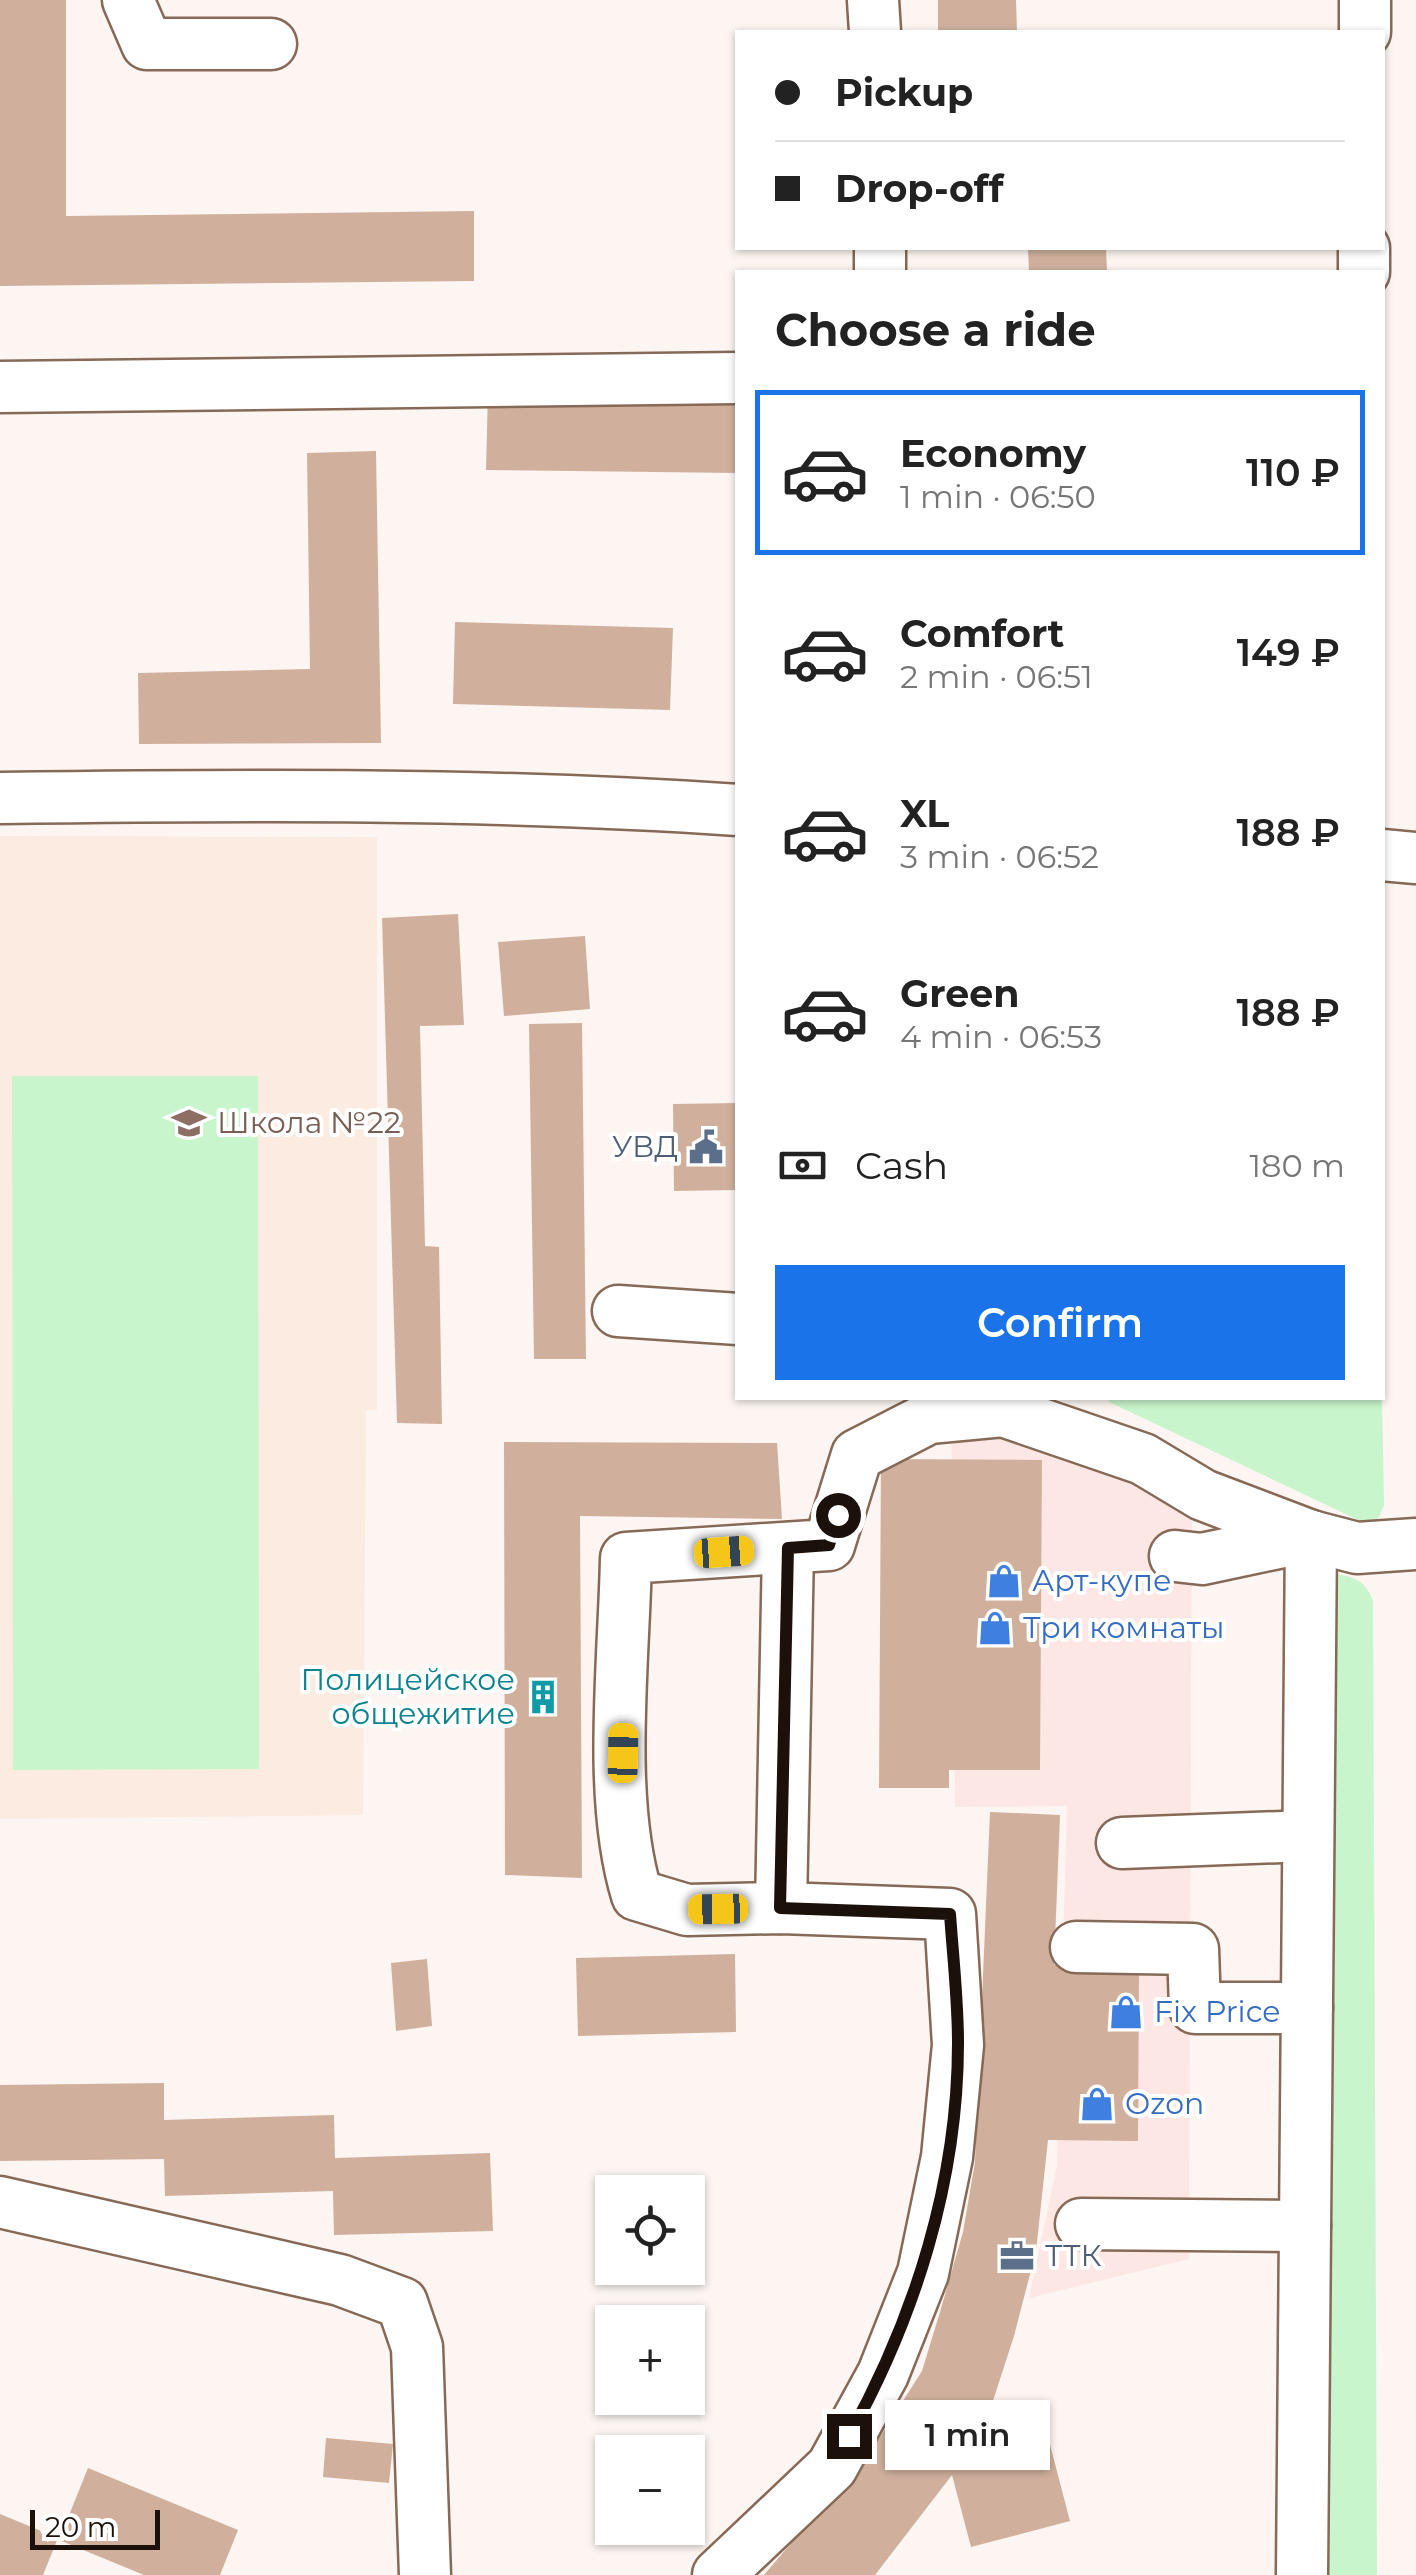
<!DOCTYPE html>
<meta charset="utf-8">
<style>
body{margin:0;font-family:Montserrat,sans-serif;background:#f2f2f2;color:#222;height:100vh;display:flex;flex-direction:column;font-size:38px;white-space:nowrap}
*{box-sizing:border-box;margin:0}
p{font-size:32px;color:#767676}
.icon{flex:none;width:55px;height:55px;fill:none;stroke:currentColor;stroke-width:2;stroke-linecap:round;stroke-linejoin:round}
.map{position:relative;flex:1;overflow:hidden}
.side{position:absolute;left:735px;top:270px;width:650px;height:1130px;display:flex;flex-direction:column;background:#fff;border-radius:0px;box-shadow:0 2px 8px #0004}
.side>*{flex:none}
.top-card{position:absolute;left:735px;top:30px;width:650px;height:220px;border-radius:0px;box-shadow:0 2px 8px #0004;display:grid;align-content:center;height:220px;padding:0 40px;background:#fff}
.controls{position:absolute;left:595px;top:2175px;display:grid;gap:20px}
.controls a{display:grid;place-items:center;width:110px;height:110px;border-radius:0px;background:#fff;box-shadow:0 2px 8px #0004;font-size:50px}
.scale{position:absolute;left:30px;bottom:25px;width:130px;box-sizing:border-box;padding-left:10px;border:5px solid #1c110a;border-top:0;font-size:28px;line-height:35px;white-space:nowrap;color:#1c110a;-webkit-text-stroke:8px #fff;paint-order:stroke}
.end{position:absolute;width:45px;height:45px;margin:-22px;border:12px solid #1c110a;background:#fff;box-shadow:0 0 0 5px #fff}
.from{border-radius:50%}
.bubble{position:absolute;height:70px;border-radius:0px;background:#fff;box-shadow:0 2px 8px #0004;font-size:32px;font-weight:600;line-height:70px;text-align:center}
.car{position:absolute;width:30px;height:60px;margin:-30px -15px;border-radius:12px;box-shadow:0 0 8px 2px #0007;background:linear-gradient(#f5c518 24%,#345 0 40%,#f5c518 0 76%,#345 0 86%,#f5c518 0)}
.top-card b{display:flex;align-items:center;gap:35px;height:95px;font-size:38px}
.top-card b+b{border-top:2px solid #e0e0e0}
.top-card i{width:25px;height:25px;background:#222}
ul{padding:0;list-style:none}
li{display:flex;align-items:center;gap:30px;height:165px;margin:0 20px 15px;padding:0 20px;border:5px solid transparent;border-radius:0px}
li div{flex:1}
li b{display:block;font-size:38px}
li em{font-style:normal;font-weight:600}
li.active{border-color:#1a73e8}
li>.icon{width:90px;height:90px;stroke-width:1.5}
h2{padding:0 40px;font-size:45px;line-height:120px}
.pay{display:flex;align-items:center;gap:25px;height:110px;padding:0 40px;font-size:38px}
.pay p{margin-inline-start:auto}
.button{display:flex;gap:20px;margin-top:auto;padding:20px 40px}
.button a{flex:1;height:115px;border-radius:0px;background:#1a73e8;color:#fff;font-size:40px;font-weight:600;line-height:115px;text-align:center}
.map>svg:first-child{display:block}
.commercial{fill:#fde7e4}
.built{fill:#fcebe1}
.green{fill:#c8f5cc}
.building{fill:#d0b09d}
.lines{fill:none;stroke-linecap:round;stroke-linejoin:round}
.minor-casing{stroke:#866957;stroke-width:55}
.minor{stroke:#fff;stroke-width:50}
.route{stroke:#1c110a;stroke-width:12}
.labels{text-anchor:middle;stroke-width:8;stroke-linejoin:round;paint-order:stroke}
.education-label{font-size:30px;fill:#785e54;stroke:#fff;text-anchor:start}
.service-label{font-size:30px;fill:#4e5e75;stroke:#fff;text-anchor:end}
.shop-label{font-size:30px;fill:#366cbe;stroke:#fff;text-anchor:start}
.culture-label{font-size:30px;fill:#0d838f;stroke:#fff;text-anchor:end}
</style>
<div class="map">
<svg width="1416" height="2575" viewBox="0 0 1416 2575">
<rect width="100%" height="100%" fill="#fcf5f1"/>
<path class="commercial" d="M 951,1398 L 1192,1504 L 1189,2259 L 1029,2298 L 1057,2165 L 1067,1806 L 955,1807 Z"/>
<path class="built" d="M 0,836 L 377,837 L 377,1410 L 366,1410 L 363,1815 L 0,1819 Z"/>
<g class="green">
<path d="M 12,1076 L 258,1076 L 259,1769 L 13,1770 Z"/>
<path d="M 1109,1398 L 1382,1398 L 1384,1505 L 1379,1517 L 1369,1525 L 1109,1402 Z"/>
<path d="M 1328,1574 C 1352,1575 1365,1579 1373,1601 L 1377,2575 L 1316,2575 Z"/>
</g>
<g class="building">
<path d="M 0,0 L 66,0 L 66,216 L 474,211 L 474,281 L 0,286 Z"/>
<path d="M 938,0 L 1016,0 L 1017,32 L 938,32 Z"/>
<path d="M 1028,248 L 1106,248 L 1107,272 L 1029,272 Z"/>
<path d="M 488,392 L 738,394 L 738,473 L 486,470 Z"/>
<path d="M 376,451 L 381,743 L 139,744 L 138,673 L 310,669 L 307,453 Z"/>
<path d="M 455,622 L 673,628 L 670,710 L 453,704 Z"/>
<path d="M 458,914 L 464,1025 L 420,1026 L 425,1246 L 439,1247 L 442,1424 L 397,1423 L 382,918 Z"/>
<path d="M 585,936 L 590,1009 L 504,1016 L 498,942 Z"/>
<path d="M 582,1023 L 586,1359 L 534,1359 L 529,1024 Z"/>
<path d="M 738,1103 L 738,1190 L 674,1191 L 673,1104 Z"/>
<path d="M 504,1442 L 777,1443 L 782,1519 L 580,1516 L 582,1878 L 505,1875 Z"/>
<path d="M 881,1459 L 1042,1460 L 1040,1770 L 949,1770 L 949,1788 L 879,1788 Z"/>
<path d="M 990,1812 L 1060,1815 L 1054,1965 L 1139,1966 L 1138,2141 L 1048,2140 L 1036,2251 L 1014,2336 L 990,2410 L 962,2460 L 1048,2437 L 1070,2521 L 971,2547 L 952,2475 L 875,2575 L 764,2575 L 876,2443 L 922,2371 L 940,2312 L 963,2232 L 975,2162 Z"/>
<path d="M 735,1954 L 736,2032 L 578,2036 L 576,1958 Z"/>
<path d="M 427,1959 L 432,2026 L 396,2031 L 391,1963 Z"/>
<path d="M 164,2083 L 164,2120 L 334,2115 L 335,2158 L 490,2153 L 493,2231 L 334,2235 L 333,2191 L 165,2196 L 164,2159 L 0,2161 L 0,2085 Z"/>
<path d="M 326,2438 L 393,2444 L 389,2483 L 323,2477 Z"/>
<path d="M 88,2468 L 238,2530 L 220,2575 L 144,2575 L 59,2540 Z"/>
<path d="M 0,2514 L 58,2538 L 43,2575 L 0,2575 Z"/>
</g>
<g class="lines">
<g class="minor-casing">
<g id="minor">
<path d="M 128,0 L 147,44 L 271,44"/>
<path d="M 873,0 L 875,32"/>
<path d="M 1365,0 L 1365,32"/>
<path d="M 880,272 L 880,248"/>
<path d="M 1364,272 L 1364,248"/>
<path d="M 0,387 L 738,378"/>
<path d="M 0,798 C 246,795 492,793 738,810"/>
<path d="M 1382,855 L 1416,858"/>
<path d="M 618,1311 L 738,1319"/>
<path d="M 1175,1556 L 1202,1559 L 1311,1536"/>
<path d="M 1122,1843 L 1308,1836"/>
<path d="M 781,1908 L 788,1548"/>
<path d="M 1076,1947 L 1193,1949 L 1195,2008 L 1307,2008"/>
<path d="M 0,2202 L 340,2280 L 402,2303 L 417,2347 L 425,2575"/>
<path d="M 1081,2224 L 1305,2226"/>
<path d="M 718,2575 L 832,2467 L 883,2374 L 923,2273 L 947,2157 L 958,2045 L 950,1914 L 781,1908 L 687,1910 L 637,1895 C 607,1798 624,1661 626,1558 L 829,1545 L 857,1455 L 929,1418 L 1003,1411 L 1143,1459 L 1203,1495 L 1311,1536 L 1357,1548 L 1416,1544"/>
<path d="M 1302,2575 L 1311,1536"/>
</g>
</g>
<use href="#minor" class="minor"/>
</g>
<g class="lines">
<path class="route" d="M 838,1515 L 829,1545 L 788,1548 L 780,1908 L 950,1914 C 953,1957 958,2000 958,2043 C 958,2181 915,2317 849,2436"/>
</g>
<defs>
<g id="school-bare" transform="scale(2.7)"><path d="M0-5L7-2L0 1L-7-2ZM-4 1L0 2.5L4 1V4Q0 6-4 4Z" fill="#8d6e63" stroke="#fff" stroke-width="2.5" paint-order="stroke"/></g>
<g id="civic-bare" transform="scale(2.7)"><path d="M-.6-6.5H3V-4.5H.6V-3L4-1V1h2V6H-6V1h2V-1L-.6-3ZM-1.2 2.5V6h2.4V2.5Z" fill="#5c6f8a" stroke="#fff" stroke-width="2.5" paint-order="stroke"/></g>
<g id="shop-bare" transform="scale(2.7)"><path d="M-5-2.5h2.3a2.7 3.5 0 0 1 5.4 0H5L5.5 6h-11ZM-1.5-2.5h3a1.5 2.3 0 0 0-3 0Z" fill="#3f7fe0" stroke="#fff" stroke-width="2.5" paint-order="stroke"/></g>
<g id="building-bare" transform="scale(2.7)"><path d="M-4-6H4V6H1V3H-1V6H-4ZM-2.5-4.3h1.7v1.8h-1.7ZM.8-4.3h1.7v1.8H.8ZM-2.5-1h1.7V.8h-1.7ZM.8-1h1.7V.8H.8Z" fill="#0f9aa8" stroke="#fff" stroke-width="2.5" paint-order="stroke"/></g>
<g id="office-bare" transform="scale(2.7)"><path d="M-6-3h4V-5.5h4V-3h4V5H-6ZM-1-4.5V-3h2v-1.5ZM-6 0V1H6V0Z" fill="#5c6f8a" stroke="#fff" stroke-width="2.5" paint-order="stroke"/></g>
</defs>
<g fill-rule="evenodd">
<use href="#school-bare" x="189" y="1123"/>
<use href="#civic-bare" x="706" y="1147"/>
<use href="#shop-bare" x="1004" y="1581"/>
<use href="#shop-bare" x="995" y="1628"/>
<use href="#building-bare" x="543" y="1697"/>
<use href="#shop-bare" x="1126" y="2012"/>
<use href="#shop-bare" x="1097" y="2104"/>
<use href="#office-bare" x="1017" y="2256"/>
</g>
<g class="labels">
<g class="education-label">
<text x="217" y="1133">Школа №22</text>
</g>
<g class="service-label">
<text x="678" y="1157">УВД</text>
<text x="1045" y="2266" text-anchor="start">ТТК</text>
</g>
<g class="shop-label">
<text x="1032" y="1591">Арт-купе</text>
<text x="1023" y="1638">Три комнаты</text>
<text x="1154" y="2022">Fix Price</text>
<text x="1125" y="2114">Ozon</text>
</g>
<g class="culture-label">
<text x="515" y="1690">Полицейское<tspan x="515" dy="34">общежитие</tspan></text>
</g>
</g>
</svg>
<div class="controls">
<a><svg class="icon" aria-label="locate" viewBox="0 0 24 24"><circle cx="12" cy="12" r="6"/><path d="M12 2v4M12 18v4M2 12h4M18 12h4"/></svg></a>
<a>+</a>
<a>−</a>
</div>
<div class="scale">20 m</div>
<i class="end from" style="left:838px;top:1515px"></i>
<i class="end" style="left:849px;top:2436px"></i>
<div class="bubble" style="left:885px;top:2400px;width:165px">1 min</div>
<i class="car" style="left:724px;top:1552px;rotate:86deg"></i>
<i class="car" style="left:623px;top:1753px;rotate:1deg"></i>
<i class="car" style="left:718px;top:1909px;rotate:269deg"></i>
<div class="top-card">
<b><i class="from"></i>Pickup</b>
<b><i></i>Drop-off</b>
</div>
<section class="side">
<h2>Choose a ride</h2>
<ul>
<li class="active"><svg class="icon" aria-label="car" viewBox="0 0 24 24"><path d="M5 17H2v-5l4-1 3-4h7l3 4 3 1v5h-3M9 17h6M6 11h13"/><circle cx="7" cy="17" r="2"/><circle cx="17" cy="17" r="2"/></svg><div><b>Economy</b><p>1 min · 06:50</p></div><em>110 ₽</em></li>
<li><svg class="icon" aria-label="car" viewBox="0 0 24 24"><path d="M5 17H2v-5l4-1 3-4h7l3 4 3 1v5h-3M9 17h6M6 11h13"/><circle cx="7" cy="17" r="2"/><circle cx="17" cy="17" r="2"/></svg><div><b>Comfort</b><p>2 min · 06:51</p></div><em>149 ₽</em></li>
<li><svg class="icon" aria-label="car" viewBox="0 0 24 24"><path d="M5 17H2v-5l4-1 3-4h7l3 4 3 1v5h-3M9 17h6M6 11h13"/><circle cx="7" cy="17" r="2"/><circle cx="17" cy="17" r="2"/></svg><div><b>XL</b><p>3 min · 06:52</p></div><em>188 ₽</em></li>
<li><svg class="icon" aria-label="car" viewBox="0 0 24 24"><path d="M5 17H2v-5l4-1 3-4h7l3 4 3 1v5h-3M9 17h6M6 11h13"/><circle cx="7" cy="17" r="2"/><circle cx="17" cy="17" r="2"/></svg><div><b>Green</b><p>4 min · 06:53</p></div><em>188 ₽</em></li>
</ul>
<div class="pay"><svg class="icon" aria-label="cash" viewBox="0 0 24 24"><path d="M3 7h18v10H3z"/><circle cx="12" cy="12" r="2"/></svg>Cash<p>180 m</p></div>
<div class="button"><a>Confirm</a></div>
</section>
</div>
